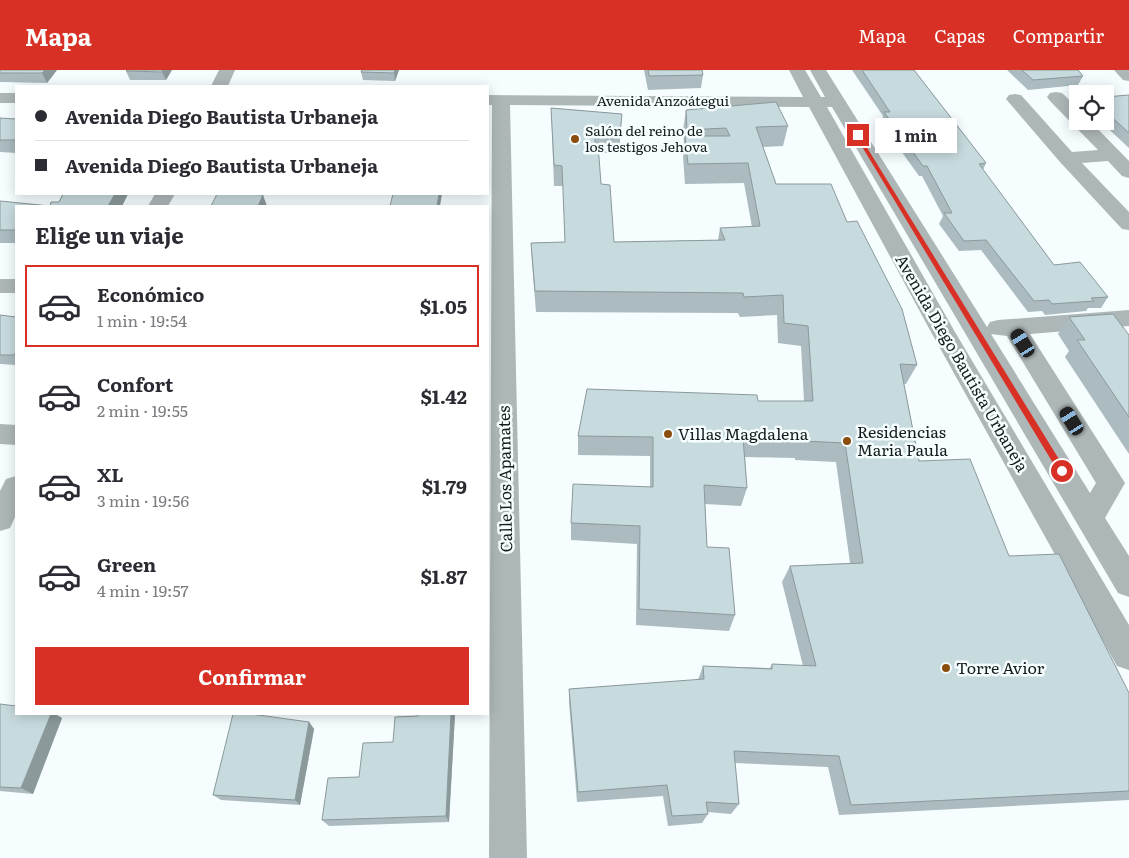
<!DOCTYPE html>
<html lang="es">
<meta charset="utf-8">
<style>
body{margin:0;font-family:Literata,serif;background:#f2f2f3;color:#2b2b33;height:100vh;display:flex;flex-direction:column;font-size:19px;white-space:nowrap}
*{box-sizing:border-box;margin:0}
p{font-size:16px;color:#7c7c81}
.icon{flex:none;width:28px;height:28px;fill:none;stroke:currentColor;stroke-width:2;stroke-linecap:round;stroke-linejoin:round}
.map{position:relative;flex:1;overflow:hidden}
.side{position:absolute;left:15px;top:135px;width:474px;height:510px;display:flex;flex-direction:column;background:#fff;border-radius:0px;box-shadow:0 2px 12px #0003}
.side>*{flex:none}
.top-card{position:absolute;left:15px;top:15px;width:474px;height:110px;border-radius:0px;box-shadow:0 2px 12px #0003;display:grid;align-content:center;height:110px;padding:0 20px;background:#fff}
.buttons{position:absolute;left:1069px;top:15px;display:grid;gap:10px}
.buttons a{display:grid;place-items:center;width:45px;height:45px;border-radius:0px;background:#fff;box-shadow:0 2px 12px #0003;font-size:25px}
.end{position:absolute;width:22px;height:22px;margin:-11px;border:6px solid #d93025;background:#fff;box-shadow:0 0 0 2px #fff}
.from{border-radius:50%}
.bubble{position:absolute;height:35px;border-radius:0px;background:#fff;box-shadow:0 2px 12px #0003;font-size:16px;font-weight:700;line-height:35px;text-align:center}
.car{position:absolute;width:15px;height:30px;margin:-15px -8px;border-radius:6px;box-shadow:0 0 4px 1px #0007;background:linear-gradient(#222 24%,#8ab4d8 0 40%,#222 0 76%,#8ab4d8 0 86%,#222 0)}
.top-card b{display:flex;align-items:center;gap:18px;height:48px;font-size:19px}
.top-card b+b{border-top:1px solid #e1e1e2}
.top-card i{width:12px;height:12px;background:#2b2b33}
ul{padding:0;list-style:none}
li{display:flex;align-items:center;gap:15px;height:82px;margin:0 10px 8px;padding:0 10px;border:2px solid transparent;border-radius:0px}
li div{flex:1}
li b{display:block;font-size:19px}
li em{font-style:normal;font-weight:700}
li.on{border-color:#d93025}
li>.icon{width:45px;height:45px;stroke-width:1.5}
h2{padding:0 20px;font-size:22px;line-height:60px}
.cta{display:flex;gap:10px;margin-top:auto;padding:10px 20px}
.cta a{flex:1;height:58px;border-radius:0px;background:#d93025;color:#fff;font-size:20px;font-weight:700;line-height:58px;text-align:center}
header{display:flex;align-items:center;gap:30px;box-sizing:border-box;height:70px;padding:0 25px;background:#d93025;color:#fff}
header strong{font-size:24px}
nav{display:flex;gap:28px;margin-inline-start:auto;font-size:18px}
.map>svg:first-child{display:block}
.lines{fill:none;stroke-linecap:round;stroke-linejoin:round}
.minor{fill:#aeb7b8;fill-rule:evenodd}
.wall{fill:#abbbbf}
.shaded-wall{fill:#8b999b}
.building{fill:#c7dade;stroke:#8b999b}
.route{fill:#d93025}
.poi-dot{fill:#8a4d0d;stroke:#f5fdfe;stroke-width:2}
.labels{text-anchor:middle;stroke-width:5;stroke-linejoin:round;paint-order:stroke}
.far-street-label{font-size:14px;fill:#141b1d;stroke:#f5fdfe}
.far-poi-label{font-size:14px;fill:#141b1d;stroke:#f5fdfe;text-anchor:start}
.street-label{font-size:16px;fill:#141b1d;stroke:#f5fdfe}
.poi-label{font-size:16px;fill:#141b1d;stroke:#f5fdfe;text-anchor:start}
</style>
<header>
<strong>Mapa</strong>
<nav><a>Mapa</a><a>Capas</a><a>Compartir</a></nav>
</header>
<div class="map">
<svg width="1129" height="788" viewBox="0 0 1129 788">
<rect width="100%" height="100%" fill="#f5fdfe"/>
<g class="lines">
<g class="minor">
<path d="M 219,0 L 235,0 L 228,16 L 211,16 Z"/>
<path d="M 789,0 L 805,0 L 821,27 L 825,27 L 810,0 L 826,0 L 987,257 L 990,252 L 998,250 L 1129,240 L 1129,256 L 1030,264 L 1125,413 L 1105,448 L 1129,486 L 1129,527 L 1118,523 L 832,37 L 827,37 L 955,262 L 1129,555 L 1129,600 L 1117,596 L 931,262 L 809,37 L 510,35 L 527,788 L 489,788 L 492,35 L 488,35 L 488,25 L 803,27 ZM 991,264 L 1007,266 L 1096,413 L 1090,423 Z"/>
<path d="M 1114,0 L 1129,0 L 1129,11 L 1123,10 Z"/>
<path d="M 1056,22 L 1062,23 L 1078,38 L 1078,51 L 1090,51 L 1129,91 L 1129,108 L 1122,106 L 1108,91 L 1082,93 L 1129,142 L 1129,160 L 1122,159 L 1060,92 L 1006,29 L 1009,25 L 1015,24 L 1021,25 L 1072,82 L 1098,80 L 1050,31 L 1047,27 L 1050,23 Z"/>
<rect x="0" y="23" width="16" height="10"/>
<path d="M 155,124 L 175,124 L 168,136 L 148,136 Z"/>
<rect x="0" y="209" width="16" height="14"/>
<path d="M 0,354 L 16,355 L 16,375 L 0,374 Z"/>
<path d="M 16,406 L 16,445 L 10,458 L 0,461 L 0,421 L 6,409 Z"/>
</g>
</g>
<g class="wall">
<path d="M 0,0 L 57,0 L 47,13 L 0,12 Z"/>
<path d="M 172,0 L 166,10 L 130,10 L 126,1 Z"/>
<path d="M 362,0 L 399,0 L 395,11 L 363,10 L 361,2 Z"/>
<path d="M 644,0 L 702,0 L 703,5 L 701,18 L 648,20 Z"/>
<path d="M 852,0 L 914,0 L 986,93 L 983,100 L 1054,195 L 1108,227 L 1101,238 L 1088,238 L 1086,241 L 1045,245 L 1042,241 L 1028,242 L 981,180 L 959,181 L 939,154 L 943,146 L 922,106 L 919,106 L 881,53 L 883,46 Z"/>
<path d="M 1007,0 L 1078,0 L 1083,6 L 1078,15 L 1028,20 Z"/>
<path d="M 1129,25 L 1129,78 L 1100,51 L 1105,51 L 1105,27 Z"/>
<path d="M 551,38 L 622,44 L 619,83 L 598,83 L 601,114 L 614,172 L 718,170 L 720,158 L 752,157 L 744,113 L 685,114 L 683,86 L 684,74 L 683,60 L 686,40 L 788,56 L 783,76 L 763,77 L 776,114 L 847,152 L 917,295 L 906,314 L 904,314 L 919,391 L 1009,486 L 1129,623 L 1129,730 L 839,745 L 828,697 L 735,693 L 739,734 L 731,744 L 708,742 L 708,744 L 702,753 L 668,756 L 663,726 L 577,732 L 569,632 L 569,619 L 698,610 L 703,596 L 770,598 L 772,594 L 803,596 L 782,512 L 790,496 L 850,493 L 836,392 L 795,390 L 795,388 L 745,387 L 747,418 L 741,436 L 705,434 L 707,477 L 735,545 L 729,561 L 636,555 L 637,474 L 571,470 L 571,453 L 650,417 L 650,386 L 578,385 L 578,366 L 758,331 L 804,331 L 801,276 L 778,273 L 777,245 L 740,247 L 738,243 L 536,242 L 532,193 L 531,173 L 565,172 L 563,116 L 554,116 Z"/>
<path d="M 0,48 L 16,49 L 16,83 L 0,82 Z"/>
<path d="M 63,124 L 128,124 L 122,136 L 16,136 L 16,173 L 0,173 L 0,131 L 50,136 L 59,132 Z"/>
<path d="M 0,245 L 16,247 L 16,295 L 0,294 Z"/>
<path d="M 1069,247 L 1129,265 L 1129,384 L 1065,287 L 1069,281 L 1058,264 Z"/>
<path d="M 0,634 L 51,644 L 55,644 L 62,648 L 33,724 L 0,721 Z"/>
<path d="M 418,644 L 455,644 L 449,752 L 329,756 L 322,750 L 359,707 L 418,646 Z"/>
<path d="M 309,652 L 314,659 L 300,735 L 221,730 L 213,725 Z"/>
</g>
<g class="shaded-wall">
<path d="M 45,0 L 57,0 L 47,13 L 42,3 Z"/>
<path d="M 163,0 L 172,0 L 166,10 L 162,2 Z"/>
<path d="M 395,0 L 399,0 L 395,11 L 394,3 Z"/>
<path d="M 115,124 L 128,124 L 122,136 L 108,136 Z"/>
<path d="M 439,124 L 442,124 L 440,136 L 437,136 Z"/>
<path d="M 263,125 L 267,136 L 258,136 Z"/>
<path d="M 51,644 L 55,644 L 62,648 L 33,724 L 21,718 Z"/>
<path d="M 451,644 L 455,644 L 449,752 L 446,746 Z"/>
<path d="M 309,652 L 314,659 L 300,735 L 295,730 Z"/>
</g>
<g class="building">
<path d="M 0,0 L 45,0 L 42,3 L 0,3 Z"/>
<path d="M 127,0 L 163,0 L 162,2 L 126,1 Z"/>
<path d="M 362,0 L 395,0 L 394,3 L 361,2 Z"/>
<path d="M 648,0 L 702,0 L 703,5 L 649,6 Z"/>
<path d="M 862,0 L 914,0 L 986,93 L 979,94 L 1054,195 L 1080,192 L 1108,227 L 1091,228 L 1094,231 L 1052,234 L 1049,230 L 1034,231 L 986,170 L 964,171 L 944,143 L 952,143 L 927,96 L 923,96 L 884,42 L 890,42 Z"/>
<path d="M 1022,0 L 1078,0 L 1083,6 L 1033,10 Z"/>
<path d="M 1129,25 L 1129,63 L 1105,41 L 1105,27 Z"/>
<path d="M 776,32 L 788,56 L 756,57 L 776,114 L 831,114 L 847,152 L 857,151 L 902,239 L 917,295 L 900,294 L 919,391 L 970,389 L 1009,486 L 1059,484 L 1129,623 L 1129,721 L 851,735 L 839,686 L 734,681 L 739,734 L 706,732 L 708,744 L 672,746 L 667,715 L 578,722 L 569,619 L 704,609 L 703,596 L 772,599 L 772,594 L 816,596 L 790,496 L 863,493 L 845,373 L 803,371 L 802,369 L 743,368 L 747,418 L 704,415 L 707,477 L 729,478 L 735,545 L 639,539 L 640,456 L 571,453 L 573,414 L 653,417 L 653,367 L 578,366 L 587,319 L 757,325 L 758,331 L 813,331 L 808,256 L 784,253 L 783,225 L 744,227 L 743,223 L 535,221 L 531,173 L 565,172 L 562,96 L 554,95 L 551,38 L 622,44 L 620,63 L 595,63 L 595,73 L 598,74 L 601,114 L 610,115 L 614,172 L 725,170 L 720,158 L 760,156 L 748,93 L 688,94 L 685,66 L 730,66 L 726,58 L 687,60 L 686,40 Z"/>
<path d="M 0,48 L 16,49 L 16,70 L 0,70 Z"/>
<path d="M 63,124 L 115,124 L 108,136 L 16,136 L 16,160 L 0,160 L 0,131 L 50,136 L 51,132 L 59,132 Z"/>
<path d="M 217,124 L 248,124 L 263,125 L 258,136 L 211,136 Z"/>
<path d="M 393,124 L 439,124 L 437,136 L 390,136 Z"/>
<path d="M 1113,244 L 1129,265 L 1129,347 L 1077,270 L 1085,270 L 1069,247 Z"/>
<path d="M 0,245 L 16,247 L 16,282 L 14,285 L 0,285 Z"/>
<path d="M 0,634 L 16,636 L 16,644 L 51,644 L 21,718 L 0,717 Z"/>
<path d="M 233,644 L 251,644 L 309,652 L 295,730 L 213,725 Z"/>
<path d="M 418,644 L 451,644 L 446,746 L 322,750 L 328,708 L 359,707 L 363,673 L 393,672 L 395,647 L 418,646 Z"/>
</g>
<path class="route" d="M 858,63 L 1065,399 L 1065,403 L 1059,403 L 855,65 Z"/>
<g class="poi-dot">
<circle cx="575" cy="69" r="5"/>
<circle cx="668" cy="364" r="5"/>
<circle cx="847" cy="371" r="5"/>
<circle cx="946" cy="598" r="5"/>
</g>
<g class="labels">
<g class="far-street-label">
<text x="663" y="36">Avenida Anzoátegui</text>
</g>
<g class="far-poi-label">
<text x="585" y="66">Salón del reino de<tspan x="585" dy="16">los testigos Jehova</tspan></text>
</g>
<g class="street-label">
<text transform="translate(962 293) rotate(60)" y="6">Avenida Diego Bautista Urbaneja</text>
<text transform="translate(505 409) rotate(-91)" y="6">Calle Los Apamates</text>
</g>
<g class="poi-label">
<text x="857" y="368">Residencias<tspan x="857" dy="18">Maria Paula</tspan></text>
<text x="678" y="370">Villas Magdalena</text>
<text x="956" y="604">Torre Avior</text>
</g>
</g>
</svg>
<div class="buttons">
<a><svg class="icon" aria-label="locate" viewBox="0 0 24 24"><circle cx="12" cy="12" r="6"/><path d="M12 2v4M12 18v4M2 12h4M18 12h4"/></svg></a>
</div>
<i class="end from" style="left:1062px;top:401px"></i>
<i class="end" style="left:858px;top:65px"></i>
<div class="bubble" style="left:875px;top:48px;width:82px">1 min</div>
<i class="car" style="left:1023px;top:273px;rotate:328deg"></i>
<i class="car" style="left:1072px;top:351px;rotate:328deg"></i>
<div class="top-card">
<b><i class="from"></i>Avenida Diego Bautista Urbaneja</b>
<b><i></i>Avenida Diego Bautista Urbaneja</b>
</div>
<section class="side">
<h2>Elige un viaje</h2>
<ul>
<li class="on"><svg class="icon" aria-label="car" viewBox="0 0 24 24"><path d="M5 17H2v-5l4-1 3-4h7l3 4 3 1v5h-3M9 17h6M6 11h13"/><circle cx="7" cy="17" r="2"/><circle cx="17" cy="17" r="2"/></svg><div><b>Económico</b><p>1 min · 19:54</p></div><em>$1.05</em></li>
<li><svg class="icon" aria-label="car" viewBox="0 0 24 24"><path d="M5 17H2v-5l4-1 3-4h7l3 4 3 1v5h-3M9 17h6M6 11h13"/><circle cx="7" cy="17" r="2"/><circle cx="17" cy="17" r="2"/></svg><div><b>Confort</b><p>2 min · 19:55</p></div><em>$1.42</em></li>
<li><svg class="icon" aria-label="car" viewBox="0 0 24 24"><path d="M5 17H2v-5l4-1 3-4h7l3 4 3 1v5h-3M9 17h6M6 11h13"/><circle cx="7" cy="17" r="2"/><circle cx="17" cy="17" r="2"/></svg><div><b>XL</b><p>3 min · 19:56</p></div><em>$1.79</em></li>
<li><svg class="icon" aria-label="car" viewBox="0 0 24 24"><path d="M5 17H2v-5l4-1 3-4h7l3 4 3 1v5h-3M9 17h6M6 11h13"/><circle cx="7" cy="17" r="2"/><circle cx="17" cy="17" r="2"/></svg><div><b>Green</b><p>4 min · 19:57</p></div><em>$1.87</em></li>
</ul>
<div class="cta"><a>Confirmar</a></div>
</section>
</div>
